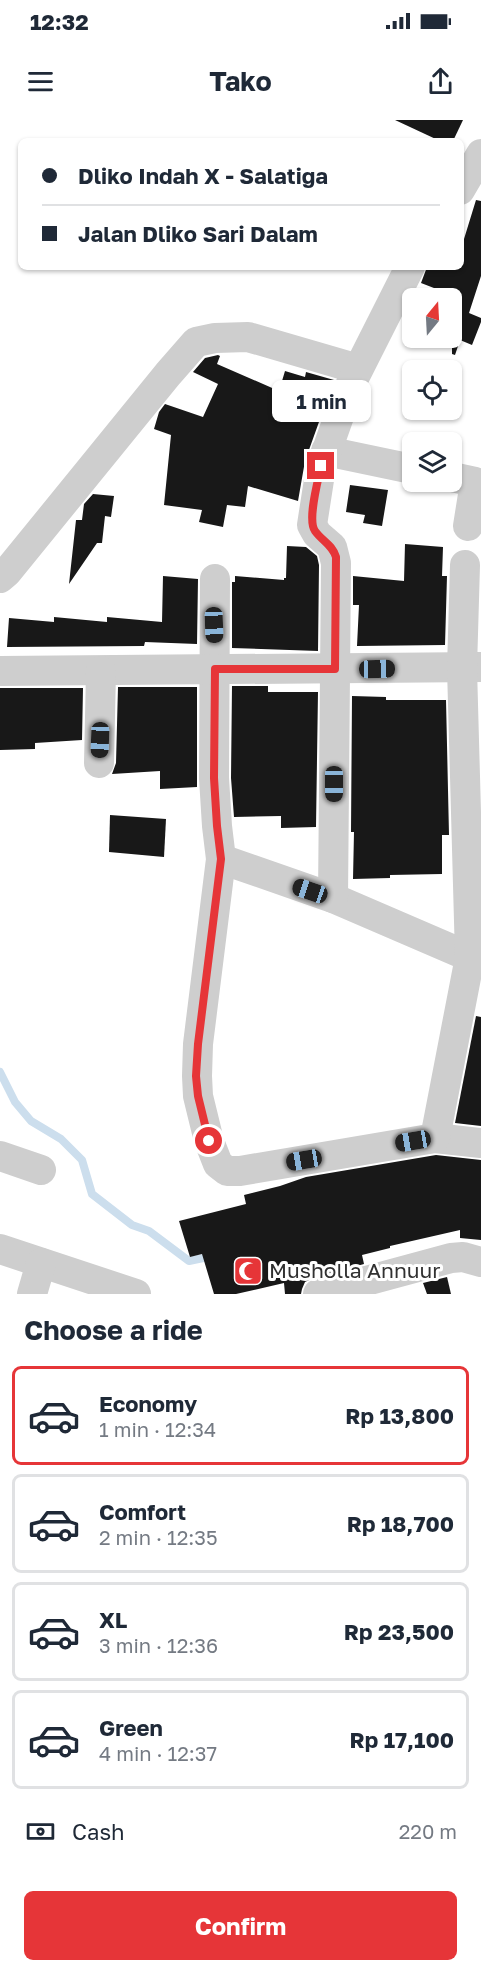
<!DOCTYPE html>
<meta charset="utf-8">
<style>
body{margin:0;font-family:"Golos Text",sans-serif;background:#f6f6f7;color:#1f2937;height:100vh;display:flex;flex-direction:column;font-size:22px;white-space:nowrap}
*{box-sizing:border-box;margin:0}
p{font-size:20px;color:#747a83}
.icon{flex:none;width:33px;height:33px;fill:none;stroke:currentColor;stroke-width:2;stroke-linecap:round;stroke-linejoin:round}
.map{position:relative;height:1174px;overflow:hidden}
.panel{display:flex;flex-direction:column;background:#fff;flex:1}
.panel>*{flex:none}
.hud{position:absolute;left:18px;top:18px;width:446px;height:132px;border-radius:9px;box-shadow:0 2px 4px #0004;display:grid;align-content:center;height:132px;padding:0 24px;background:#fff}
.needle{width:39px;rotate:18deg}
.tools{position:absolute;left:402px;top:168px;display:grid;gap:12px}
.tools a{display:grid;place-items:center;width:60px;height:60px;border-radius:9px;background:#fff;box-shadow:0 2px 4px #0004;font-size:30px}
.end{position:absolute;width:27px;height:27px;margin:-14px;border:8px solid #e63538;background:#fff;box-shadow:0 0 0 3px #fff}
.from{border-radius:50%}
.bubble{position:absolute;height:42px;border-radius:9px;background:#fff;box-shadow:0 2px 4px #0004;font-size:20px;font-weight:700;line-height:42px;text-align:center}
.car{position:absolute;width:18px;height:36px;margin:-18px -9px;border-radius:8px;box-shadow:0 0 4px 2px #0007;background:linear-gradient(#222 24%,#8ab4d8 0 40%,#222 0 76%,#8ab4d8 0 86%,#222 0)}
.hud b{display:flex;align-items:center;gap:21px;height:57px;font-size:22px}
.hud b+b{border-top:2px solid #e0e1e3}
.hud i{width:15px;height:15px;background:#1f2937}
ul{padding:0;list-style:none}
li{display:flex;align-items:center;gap:18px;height:99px;margin:0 12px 9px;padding:0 12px;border:3px solid #e0e1e3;border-radius:9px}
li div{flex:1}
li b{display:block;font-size:22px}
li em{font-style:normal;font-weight:700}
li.current{border-color:#e63538}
li>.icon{width:54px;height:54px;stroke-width:1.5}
h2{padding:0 24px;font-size:27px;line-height:72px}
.pay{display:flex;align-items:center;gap:15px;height:66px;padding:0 24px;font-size:22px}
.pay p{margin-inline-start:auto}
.button{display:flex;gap:12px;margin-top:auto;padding:12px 24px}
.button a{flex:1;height:69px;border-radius:9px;background:#e63538;color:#fff;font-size:24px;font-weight:700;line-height:69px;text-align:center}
.status{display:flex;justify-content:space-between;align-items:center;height:42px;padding:0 30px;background:#fff;direction:ltr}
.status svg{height:16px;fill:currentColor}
header{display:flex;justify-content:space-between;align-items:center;height:78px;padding:0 24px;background:#fff;font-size:27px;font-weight:700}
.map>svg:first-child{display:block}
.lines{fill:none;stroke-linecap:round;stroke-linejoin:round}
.stream{stroke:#ccdeed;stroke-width:8}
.building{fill:#181818}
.minor{stroke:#cecece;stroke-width:30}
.route{stroke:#e63538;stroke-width:8}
.labels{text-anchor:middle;stroke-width:6;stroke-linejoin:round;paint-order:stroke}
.poi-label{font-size:21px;fill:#313131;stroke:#fff;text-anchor:start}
</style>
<div class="status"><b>12:32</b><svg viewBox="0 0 49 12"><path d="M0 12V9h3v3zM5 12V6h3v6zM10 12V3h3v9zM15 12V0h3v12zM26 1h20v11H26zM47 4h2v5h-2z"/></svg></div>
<header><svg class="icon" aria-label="menu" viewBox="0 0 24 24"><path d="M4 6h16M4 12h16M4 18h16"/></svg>Tako<svg class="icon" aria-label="share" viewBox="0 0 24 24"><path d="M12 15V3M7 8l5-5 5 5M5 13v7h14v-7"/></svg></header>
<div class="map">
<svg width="481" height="1174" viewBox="0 0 481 1174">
<rect width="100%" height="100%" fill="#fff"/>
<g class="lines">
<path class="stream" d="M 0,952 L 15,982 L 31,1001 L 61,1019 L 82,1040 L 92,1074 L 132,1105 L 149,1111 L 189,1141 L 213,1136"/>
</g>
<g class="building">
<path d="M 395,0 L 463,0 L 453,21 L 440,21 Z"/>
<path d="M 476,80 L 481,81 L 481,156 L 469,193 L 481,198 L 481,202 L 472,225 L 460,220 L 455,235 L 452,234 L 452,175 L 421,163 L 427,147 L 460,147 L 460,118 L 464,119 Z"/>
<path d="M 218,235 L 220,236 L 217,244 L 279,271 L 285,251 L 305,257 L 306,252 L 334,260 L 305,341 L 298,381 L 248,366 L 245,387 L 227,385 L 223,407 L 199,402 L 202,390 L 164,385 L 171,315 L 154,309 L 159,292 L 165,284 L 203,297 L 218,264 L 193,252 L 205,238 Z"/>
<path d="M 350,365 L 388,370 L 382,406 L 363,403 L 365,395 L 346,392 Z"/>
<path d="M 93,374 L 114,376 L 111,397 L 105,396 L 102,423 L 97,423 L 69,464 L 76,400 L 82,400 L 84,384 Z"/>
<path d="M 405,424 L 443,427 L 442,456 L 447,456 L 445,525 L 357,526 L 359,485 L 353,485 L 353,456 L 404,461 Z"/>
<path d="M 287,426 L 306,427 L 317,436 L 319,445 L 318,531 L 232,528 L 232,462 L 235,462 L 235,456 L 284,460 L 284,458 L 286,458 Z"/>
<path d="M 163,456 L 198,459 L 197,524 L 145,522 L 144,526 L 7,527 L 9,498 L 54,502 L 54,497 L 107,502 L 107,497 L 162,502 Z"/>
<path d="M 232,566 L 268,566 L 268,572 L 318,572 L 316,707 L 281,708 L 281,696 L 234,697 L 231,658 Z"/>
<path d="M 118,567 L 197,567 L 197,667 L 160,669 L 160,651 L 112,654 L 116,643 Z"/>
<path d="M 0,568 L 83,568 L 82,620 L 35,623 L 35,629 L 0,630 Z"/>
<path d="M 352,576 L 386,577 L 386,580 L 446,580 L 449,715 L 442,715 L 442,754 L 390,755 L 390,758 L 353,759 L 354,712 L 351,712 Z"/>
<path d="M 110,695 L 166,699 L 164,737 L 109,732 Z"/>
<path d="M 476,896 L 481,897 L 481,1006 L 455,1003 Z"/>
<path d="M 436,1035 L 481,1040 L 481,1120 L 460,1118 L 460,1110 L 390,1126 L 390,1128 L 362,1135 L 364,1144 L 313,1158 L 305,1162 L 302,1169 L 301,1174 L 285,1174 L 284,1163 L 236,1174 L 214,1174 L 202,1134 L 190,1137 L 179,1101 L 246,1084 L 244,1075 L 280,1066 L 306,1057 Z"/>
<path d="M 447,1157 L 451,1174 L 427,1174 L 423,1163 Z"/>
</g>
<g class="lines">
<g class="minor">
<path d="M 460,70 L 481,34"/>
<path d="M 326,331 L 412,349"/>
<path d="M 452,357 L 475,362 L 468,406"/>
<path d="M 0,458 L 7,452 L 168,254 L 196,222 L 215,218 L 248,217 L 358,249"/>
<path d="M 215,459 L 214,658 L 217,706 L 221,739 L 198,924 L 197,956 L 198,976 L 209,1021 L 218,1044 L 227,1051 L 240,1051 L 435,1018 L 481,1023"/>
<path d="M 0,551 L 481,547"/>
<path d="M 99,643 L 101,551"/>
<path d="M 221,739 L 333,778 L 470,837"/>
<path d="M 333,778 L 336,443 L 332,427 L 317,414 L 312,405 L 321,347 L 349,268 L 410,147"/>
<path d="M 435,1018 L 470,837 L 462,548 L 465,445"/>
<path d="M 0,1036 L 41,1050"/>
<path d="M 0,1129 L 136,1174"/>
<path d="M 32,1174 L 41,1143"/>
<path d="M 318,1174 L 451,1138 L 463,1137 L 481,1142"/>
</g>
</g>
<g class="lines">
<path class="route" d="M 209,1021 L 198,976 L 196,956 L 198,924 L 221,739 L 217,706 L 214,658 L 215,549 L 335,549 L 336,437 C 332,424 322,421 315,411 C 307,400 318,361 321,346"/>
</g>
<defs>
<g id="mosque-square" transform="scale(1.5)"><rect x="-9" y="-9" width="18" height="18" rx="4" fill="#e63538" stroke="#fff"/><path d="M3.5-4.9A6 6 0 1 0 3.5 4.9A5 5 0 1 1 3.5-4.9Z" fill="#fff"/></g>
</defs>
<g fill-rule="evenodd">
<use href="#mosque-square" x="248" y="1151"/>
</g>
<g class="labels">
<g class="poi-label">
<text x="269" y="1158">Musholla Annuur</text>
</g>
</g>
</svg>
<div class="tools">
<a><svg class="needle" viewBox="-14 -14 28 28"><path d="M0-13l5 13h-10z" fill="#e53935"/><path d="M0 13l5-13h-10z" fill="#747a83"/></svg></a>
<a><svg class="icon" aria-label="locate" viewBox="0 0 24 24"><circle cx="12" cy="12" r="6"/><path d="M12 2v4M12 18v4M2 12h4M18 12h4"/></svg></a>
<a><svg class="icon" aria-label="layers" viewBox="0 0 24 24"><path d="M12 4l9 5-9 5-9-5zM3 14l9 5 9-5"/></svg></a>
</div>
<i class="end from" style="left:209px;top:1021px"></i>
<i class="end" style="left:321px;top:346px"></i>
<div class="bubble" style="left:272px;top:260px;width:99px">1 min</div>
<i class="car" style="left:214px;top:505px;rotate:178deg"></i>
<i class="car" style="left:377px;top:549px;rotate:89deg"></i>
<i class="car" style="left:100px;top:620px;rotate:182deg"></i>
<i class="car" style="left:334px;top:664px;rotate:180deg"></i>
<i class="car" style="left:310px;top:771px;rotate:289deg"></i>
<i class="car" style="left:413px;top:1021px;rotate:260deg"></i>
<i class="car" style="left:304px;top:1040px;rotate:260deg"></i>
<div class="hud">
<b><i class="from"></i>Dliko Indah X - Salatiga</b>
<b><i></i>Jalan Dliko Sari Dalam</b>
</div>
</div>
<section class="panel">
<h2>Choose a ride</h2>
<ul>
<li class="current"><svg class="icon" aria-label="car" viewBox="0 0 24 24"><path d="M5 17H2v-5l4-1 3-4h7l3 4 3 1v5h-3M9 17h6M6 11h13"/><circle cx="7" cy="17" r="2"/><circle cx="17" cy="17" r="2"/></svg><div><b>Economy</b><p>1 min · 12:34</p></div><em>Rp 13,800</em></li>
<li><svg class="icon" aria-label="car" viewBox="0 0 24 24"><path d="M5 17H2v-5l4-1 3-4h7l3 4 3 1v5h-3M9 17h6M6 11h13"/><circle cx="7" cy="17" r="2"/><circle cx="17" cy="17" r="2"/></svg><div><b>Comfort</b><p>2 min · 12:35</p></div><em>Rp 18,700</em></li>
<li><svg class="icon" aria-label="car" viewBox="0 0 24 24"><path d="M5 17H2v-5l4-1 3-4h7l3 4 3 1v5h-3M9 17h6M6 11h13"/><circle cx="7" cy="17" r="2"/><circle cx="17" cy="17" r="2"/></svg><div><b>XL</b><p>3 min · 12:36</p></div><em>Rp 23,500</em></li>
<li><svg class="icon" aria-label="car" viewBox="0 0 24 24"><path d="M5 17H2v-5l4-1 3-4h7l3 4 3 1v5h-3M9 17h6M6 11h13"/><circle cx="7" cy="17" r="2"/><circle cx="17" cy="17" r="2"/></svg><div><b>Green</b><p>4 min · 12:37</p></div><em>Rp 17,100</em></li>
</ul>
<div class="pay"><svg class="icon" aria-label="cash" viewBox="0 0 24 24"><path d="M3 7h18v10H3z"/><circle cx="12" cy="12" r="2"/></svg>Cash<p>220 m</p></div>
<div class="button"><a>Confirm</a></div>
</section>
